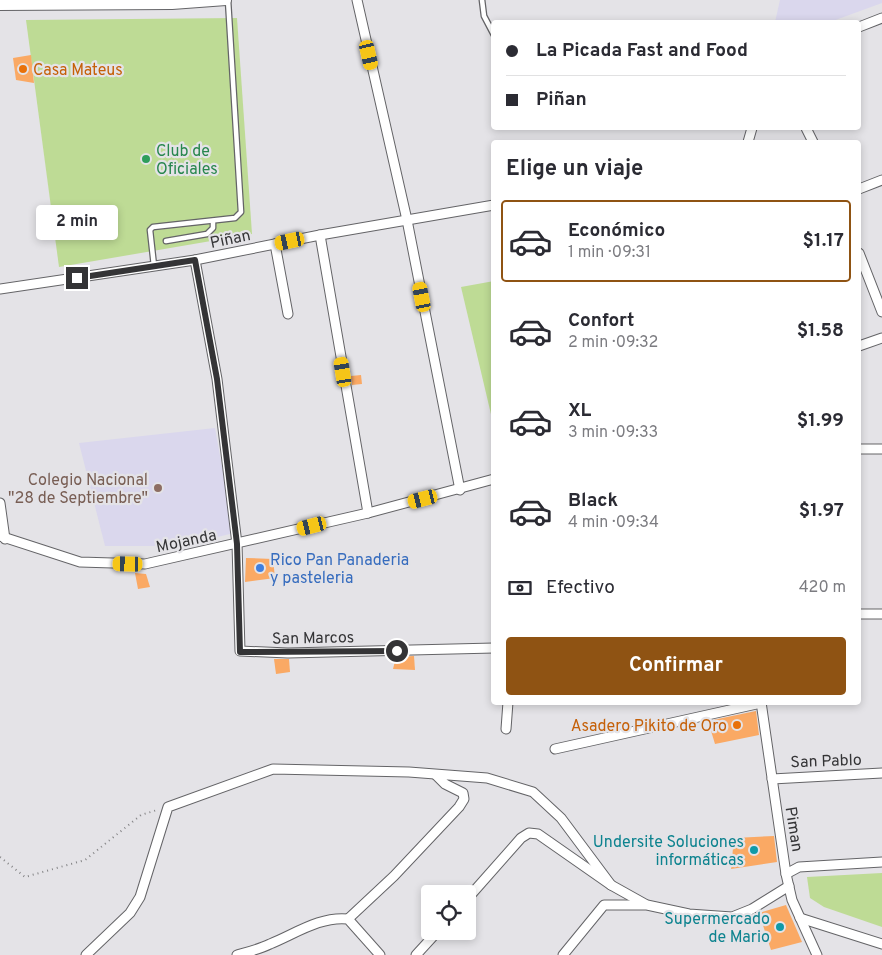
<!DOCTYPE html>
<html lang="es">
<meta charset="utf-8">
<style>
body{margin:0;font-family:Overpass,sans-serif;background:#f7f7f7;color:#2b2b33;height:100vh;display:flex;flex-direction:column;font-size:19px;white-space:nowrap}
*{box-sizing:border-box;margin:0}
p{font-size:16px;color:#7c7c81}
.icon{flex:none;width:28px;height:28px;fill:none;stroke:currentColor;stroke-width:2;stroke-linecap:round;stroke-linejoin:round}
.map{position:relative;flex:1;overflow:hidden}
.sheet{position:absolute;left:491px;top:140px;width:370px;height:565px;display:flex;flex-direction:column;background:#fff;border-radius:5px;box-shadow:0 2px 8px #0003}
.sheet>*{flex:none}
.guide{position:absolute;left:491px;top:20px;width:370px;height:110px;border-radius:5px;box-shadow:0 2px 8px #0003;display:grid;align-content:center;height:110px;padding:0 15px;background:#fff}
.buttons{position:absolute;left:421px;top:885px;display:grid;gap:10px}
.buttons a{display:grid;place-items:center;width:55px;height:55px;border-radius:5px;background:#fff;box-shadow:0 2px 8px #0003;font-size:25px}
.end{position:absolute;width:22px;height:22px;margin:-11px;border:6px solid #343436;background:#fff;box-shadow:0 0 0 2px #fff}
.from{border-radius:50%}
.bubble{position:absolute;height:35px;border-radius:5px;background:#fff;box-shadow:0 2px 8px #0003;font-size:16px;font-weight:700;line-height:35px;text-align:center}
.car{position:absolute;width:15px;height:30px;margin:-15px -8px;border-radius:6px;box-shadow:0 0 4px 1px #0007;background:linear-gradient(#f5c518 24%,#345 0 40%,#f5c518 0 76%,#345 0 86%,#f5c518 0)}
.guide b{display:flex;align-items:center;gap:18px;height:48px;font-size:19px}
.guide b+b{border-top:1px solid #e1e1e2}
.guide i{width:12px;height:12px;background:#2b2b33}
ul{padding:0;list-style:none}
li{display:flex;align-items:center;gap:15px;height:82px;margin:0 10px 8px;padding:0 5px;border:2px solid transparent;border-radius:5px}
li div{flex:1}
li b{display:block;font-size:19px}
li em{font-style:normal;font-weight:700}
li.selected{border-color:#8f5313}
li>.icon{width:45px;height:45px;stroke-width:1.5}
h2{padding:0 15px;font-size:22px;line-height:60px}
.pay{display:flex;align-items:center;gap:12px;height:55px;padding:0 15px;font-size:19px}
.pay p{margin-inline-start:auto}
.primary-button{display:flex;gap:10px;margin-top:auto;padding:10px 15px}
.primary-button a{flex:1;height:58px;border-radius:5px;background:#8f5313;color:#fff;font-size:20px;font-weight:700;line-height:58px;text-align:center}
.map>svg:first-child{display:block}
.education{fill:#dad7ed}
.green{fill:#bedb95}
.building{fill:#faa964}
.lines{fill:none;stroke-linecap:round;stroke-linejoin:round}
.service-casing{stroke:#646467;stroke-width:7}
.minor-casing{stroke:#646467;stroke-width:11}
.tertiary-casing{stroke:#646467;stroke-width:12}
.path{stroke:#848486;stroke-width:2;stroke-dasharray:1 4;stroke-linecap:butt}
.service{stroke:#fff;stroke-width:4.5}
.minor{stroke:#fff;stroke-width:9}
.tertiary{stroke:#fff;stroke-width:10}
.route{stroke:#343436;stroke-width:6}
.food-dot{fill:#e8710a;stroke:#e4e3e7;stroke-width:2}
.leisure-dot{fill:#2e9e5b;stroke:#e4e3e7;stroke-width:2}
.education-dot{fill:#8d6e63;stroke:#e4e3e7;stroke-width:2}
.shop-dot{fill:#3f7fe0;stroke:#e4e3e7;stroke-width:2}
.culture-dot{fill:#0f9aa8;stroke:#e4e3e7;stroke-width:2}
.labels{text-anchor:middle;stroke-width:4.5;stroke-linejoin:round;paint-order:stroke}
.food-label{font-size:16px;fill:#c56008;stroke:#e4e3e7;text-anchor:start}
.leisure-label{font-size:16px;fill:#27864d;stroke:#e4e3e7;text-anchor:start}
.street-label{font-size:16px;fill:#343436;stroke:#e4e3e7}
.education-label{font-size:16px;fill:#785e54;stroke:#e4e3e7;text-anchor:end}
.shop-label{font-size:16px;fill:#366cbe;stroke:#e4e3e7;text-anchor:start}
.culture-label{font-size:16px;fill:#0d838f;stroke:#e4e3e7;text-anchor:end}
</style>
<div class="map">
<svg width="882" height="955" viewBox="0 0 882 955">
<rect width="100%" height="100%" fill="#e4e3e7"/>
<g class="education">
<path d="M 780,0 L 882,0 L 882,3 L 830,22 L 775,22 Z"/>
<path d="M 215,428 L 234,533 L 180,546 L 105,546 L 79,443 Z"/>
</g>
<g class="green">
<path d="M 237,18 L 252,234 L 59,267 L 26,20 Z"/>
<path d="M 494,281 L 494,427 L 461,287 Z"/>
<path d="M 882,873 L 882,927 L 824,907 L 810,898 L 807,877 Z"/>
</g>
<g class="building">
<path d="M 31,55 L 34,83 L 16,80 L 13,58 Z"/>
<path d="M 361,375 L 362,384 L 352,385 L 351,376 Z"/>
<path d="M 246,558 L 273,559 L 275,578 L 245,582 Z"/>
<path d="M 135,573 L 146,574 L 150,587 L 138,589 Z"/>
<path d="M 414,656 L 415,670 L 393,669 L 396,657 Z"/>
<path d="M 274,659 L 289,659 L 290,672 L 276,674 Z"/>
<path d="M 756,711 L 759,735 L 715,744 L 708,721 Z"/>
<path d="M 774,836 L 777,862 L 731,869 L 734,838 Z"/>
<path d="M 786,905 L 802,942 L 771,950 L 759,913 Z"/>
</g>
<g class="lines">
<g class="service-casing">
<g id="service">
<path d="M 482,0 L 484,16 L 494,35"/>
<path d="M 166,241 L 207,234 L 213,228 L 213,221"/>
<path d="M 154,266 L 150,230 L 153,227 L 235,218 L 241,212 L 228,0"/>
</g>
</g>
<g class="minor-casing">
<g id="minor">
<path d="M 357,0 L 407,220 L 460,490"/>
<path d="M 859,27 L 882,18"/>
<path d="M 806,128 L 813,142"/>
<path d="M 748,142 L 752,128"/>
<path d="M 859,189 L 882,180"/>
<path d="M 320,235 L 368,513"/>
<path d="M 275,244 L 288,314"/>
<path d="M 859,253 L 882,312"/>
<path d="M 195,260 L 217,379 L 237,544 L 240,651 L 288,653 L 494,648"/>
<path d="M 0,289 L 195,260 L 320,235 L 494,205"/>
<path d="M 859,346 L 882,338"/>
<path d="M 859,449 L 882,449"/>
<path d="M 0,503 L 5,539"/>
<path d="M 0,536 L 80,562 L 145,564 L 368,513 L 494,479"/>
<path d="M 859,614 L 882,614"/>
<path d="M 761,702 L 786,874 L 792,900 L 817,955"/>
<path d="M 506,729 L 508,702"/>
<path d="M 555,749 L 761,703"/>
<path d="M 772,779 L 882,773"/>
<path d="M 786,874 L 799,867 L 882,862"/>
<path d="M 468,898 L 521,838 L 529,833 L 538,834 L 611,885 L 645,904"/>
<path d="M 800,918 L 882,944"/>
<path d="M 348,919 L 394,876 L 459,807 L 464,799 L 463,793 L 445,784 L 436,775"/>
<path d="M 86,955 L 130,913 L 140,897 L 168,807 L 273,769 L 409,772 L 487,778 L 533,792 L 561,818 L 611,885"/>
<path d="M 237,955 C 248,952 260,949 270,944 C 295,934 320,916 348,919 L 380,955"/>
<path d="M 416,955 L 438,931"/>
<path d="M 563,955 L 604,905 L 647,905 L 689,914 L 732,917 L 752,909 L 789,886"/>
</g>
</g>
<g class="tertiary-casing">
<path id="tertiary" d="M 0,5 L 172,4 L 226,0"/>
</g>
<path class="path" d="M 0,857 L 25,877 L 85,860 L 141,815 L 157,810"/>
<use href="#service" class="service"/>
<use href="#minor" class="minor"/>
<use href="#tertiary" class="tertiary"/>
</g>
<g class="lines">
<path class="route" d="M 77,278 L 195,260 L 217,379 L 237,544 L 240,652 L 397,651"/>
</g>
<g class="food-dot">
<circle cx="23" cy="69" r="5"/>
<circle cx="737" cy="725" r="5"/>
</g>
<circle class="leisure-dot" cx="146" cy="159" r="5"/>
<circle class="education-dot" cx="158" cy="488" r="5"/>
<circle class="shop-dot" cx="260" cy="568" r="5"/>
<g class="culture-dot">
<circle cx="754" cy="850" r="5"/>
<circle cx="780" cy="927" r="5"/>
</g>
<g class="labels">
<g class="food-label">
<text x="33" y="75">Casa Mateus</text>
<text x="727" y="731" text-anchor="end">Asadero Pikito de Oro</text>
</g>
<g class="leisure-label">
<text x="156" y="156">Club de<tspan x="156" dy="18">Oficiales</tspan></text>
</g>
<g class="street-label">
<text transform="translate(230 238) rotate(-12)" y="6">Piñan</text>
<text transform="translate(186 540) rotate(-12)" y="6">Mojanda</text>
<text transform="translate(313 637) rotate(-1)" y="6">San Marcos</text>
<text transform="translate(826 760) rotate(-2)" y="6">San Pablo</text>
<text transform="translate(795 829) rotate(81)" y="6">Piman</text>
</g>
<g class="education-label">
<text x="148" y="485">Colegio Nacional<tspan x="148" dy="18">"28 de Septiembre"</tspan></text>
</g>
<g class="shop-label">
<text x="270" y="565">Rico Pan Panaderia<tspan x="270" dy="18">y pasteleria</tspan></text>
</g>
<g class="culture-label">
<text x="744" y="847">Undersite Soluciones<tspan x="744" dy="18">informáticas</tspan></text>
<text x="770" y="924">Supermercado<tspan x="770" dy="18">de Mario</tspan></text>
</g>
</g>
</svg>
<div class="buttons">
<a><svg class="icon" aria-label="locate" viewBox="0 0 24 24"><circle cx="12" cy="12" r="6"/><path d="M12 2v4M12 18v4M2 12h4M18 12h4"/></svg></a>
</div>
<i class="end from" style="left:397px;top:651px"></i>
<i class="end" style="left:77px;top:278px"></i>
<div class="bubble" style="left:36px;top:205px;width:82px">2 min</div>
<i class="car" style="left:369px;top:55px;rotate:167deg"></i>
<i class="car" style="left:290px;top:241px;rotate:258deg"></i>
<i class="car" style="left:422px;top:297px;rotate:349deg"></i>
<i class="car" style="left:343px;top:372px;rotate:351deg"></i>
<i class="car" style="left:423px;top:499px;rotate:256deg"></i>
<i class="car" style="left:312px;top:526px;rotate:256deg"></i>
<i class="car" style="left:128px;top:564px;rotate:271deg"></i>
<div class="guide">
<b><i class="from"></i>La Picada Fast and Food</b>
<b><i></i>Piñan</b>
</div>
<section class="sheet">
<h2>Elige un viaje</h2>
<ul>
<li class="selected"><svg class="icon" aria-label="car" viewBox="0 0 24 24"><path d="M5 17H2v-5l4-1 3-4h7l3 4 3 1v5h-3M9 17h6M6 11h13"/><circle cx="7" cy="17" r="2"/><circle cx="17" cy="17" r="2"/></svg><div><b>Económico</b><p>1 min · 09:31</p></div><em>$1.17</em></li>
<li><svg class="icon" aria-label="car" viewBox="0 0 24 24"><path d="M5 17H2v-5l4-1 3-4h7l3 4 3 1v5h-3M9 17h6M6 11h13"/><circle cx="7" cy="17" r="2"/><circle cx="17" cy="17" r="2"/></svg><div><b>Confort</b><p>2 min · 09:32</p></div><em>$1.58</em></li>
<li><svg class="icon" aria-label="car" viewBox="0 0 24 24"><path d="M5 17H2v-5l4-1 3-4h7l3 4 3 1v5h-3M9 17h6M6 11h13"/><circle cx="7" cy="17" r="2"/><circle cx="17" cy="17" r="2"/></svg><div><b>XL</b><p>3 min · 09:33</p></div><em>$1.99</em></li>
<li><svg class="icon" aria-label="car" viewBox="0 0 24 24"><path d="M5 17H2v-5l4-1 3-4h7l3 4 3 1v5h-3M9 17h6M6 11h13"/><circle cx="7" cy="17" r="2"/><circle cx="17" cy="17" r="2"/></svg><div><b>Black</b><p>4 min · 09:34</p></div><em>$1.97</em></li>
</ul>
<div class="pay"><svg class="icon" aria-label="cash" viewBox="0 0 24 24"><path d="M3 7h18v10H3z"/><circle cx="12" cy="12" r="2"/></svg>Efectivo<p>420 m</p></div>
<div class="primary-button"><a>Confirmar</a></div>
</section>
</div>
